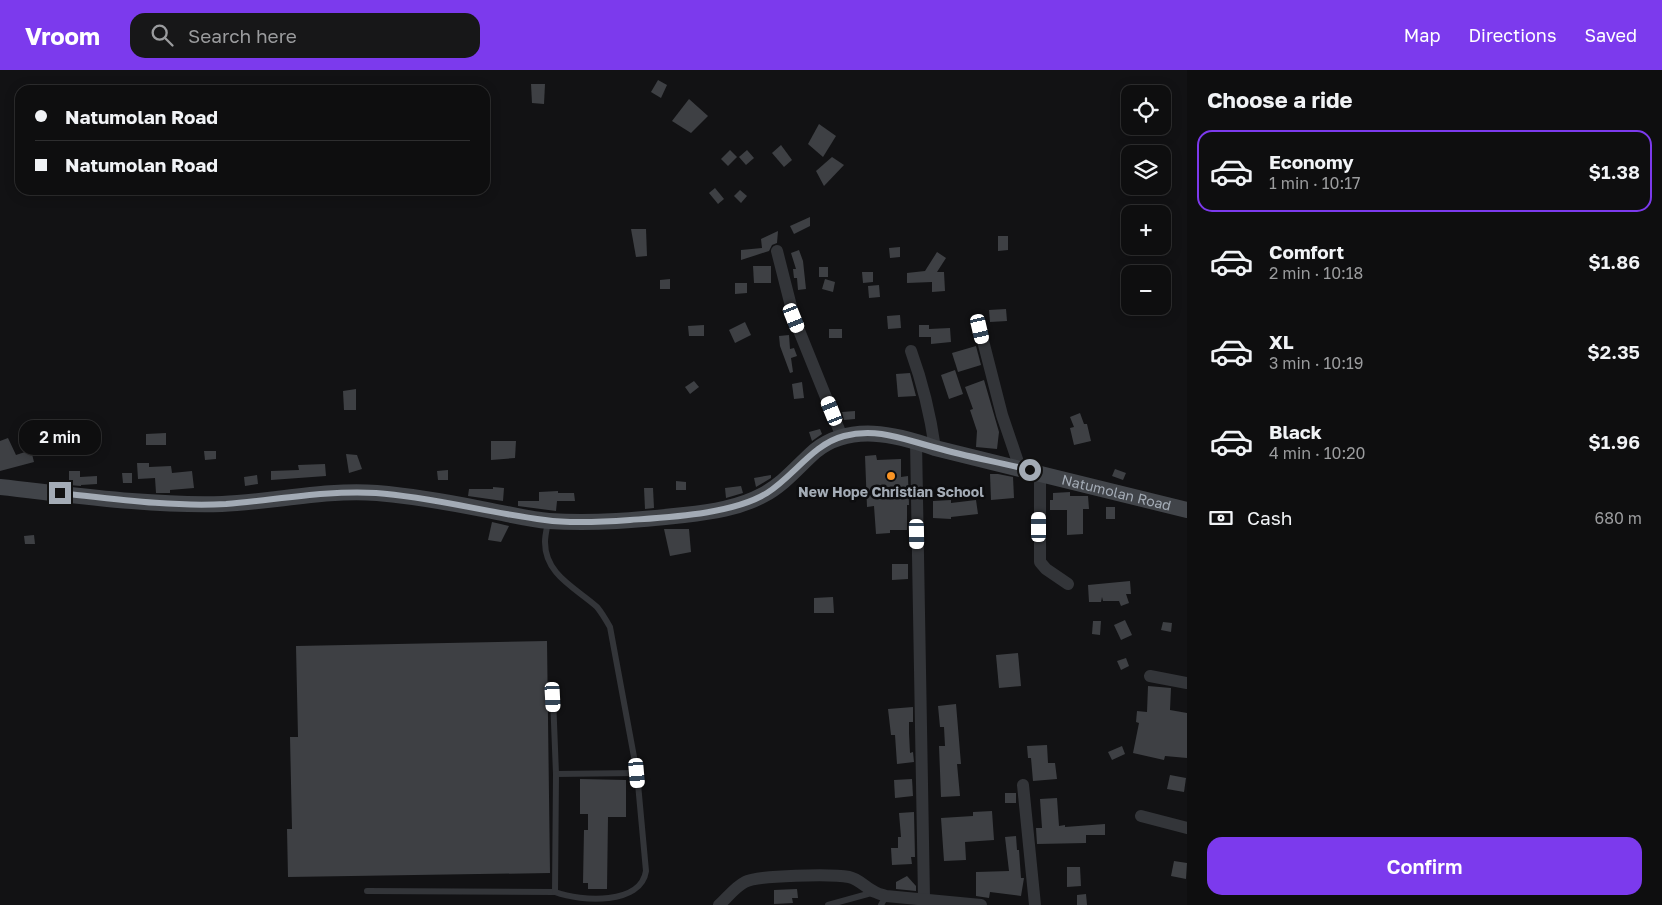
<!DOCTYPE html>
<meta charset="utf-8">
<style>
body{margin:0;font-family:"Golos Text",sans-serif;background:#171718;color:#f1f3f6;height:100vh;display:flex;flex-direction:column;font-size:19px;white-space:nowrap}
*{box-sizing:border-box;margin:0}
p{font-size:16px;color:#9b9c9e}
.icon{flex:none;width:28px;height:28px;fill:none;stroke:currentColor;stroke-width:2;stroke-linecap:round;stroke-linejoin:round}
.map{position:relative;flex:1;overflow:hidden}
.sheet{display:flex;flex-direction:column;background:#0e0e0f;width:475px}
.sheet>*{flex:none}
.top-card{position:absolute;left:15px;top:15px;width:475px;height:110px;border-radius:15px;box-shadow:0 2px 12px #0003,0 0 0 1px #2e2e2f;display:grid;align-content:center;height:110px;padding:0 20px;background:#0e0e0f}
.tools{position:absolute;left:1121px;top:15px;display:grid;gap:10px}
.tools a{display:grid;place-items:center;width:50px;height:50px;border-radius:10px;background:#0e0e0f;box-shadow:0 2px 12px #0003,0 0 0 1px #2e2e2f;font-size:25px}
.end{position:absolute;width:22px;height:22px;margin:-11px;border:6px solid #a3abb5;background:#111;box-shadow:0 0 0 2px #111}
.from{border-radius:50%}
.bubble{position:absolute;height:35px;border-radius:15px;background:#0e0e0f;box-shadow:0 2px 12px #0003,0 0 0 1px #2e2e2f;font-size:16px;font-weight:600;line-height:35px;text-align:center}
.car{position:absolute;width:15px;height:30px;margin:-15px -8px;border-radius:6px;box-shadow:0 0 4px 1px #0007;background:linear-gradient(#fff 24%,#345 0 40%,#fff 0 76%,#345 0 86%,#fff 0)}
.top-card b{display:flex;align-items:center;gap:18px;height:48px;font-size:19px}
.top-card b+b{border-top:1px solid #2e2e2f}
.top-card i{width:12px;height:12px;background:#f1f3f6}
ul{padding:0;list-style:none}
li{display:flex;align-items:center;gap:15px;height:82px;margin:0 10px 8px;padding:0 10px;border:2px solid transparent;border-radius:15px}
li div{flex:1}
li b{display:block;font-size:19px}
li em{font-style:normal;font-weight:600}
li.active{border-color:#7c3aed}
li>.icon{width:45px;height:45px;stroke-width:1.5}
h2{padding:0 20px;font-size:22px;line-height:60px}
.pay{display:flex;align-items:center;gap:12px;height:55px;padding:0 20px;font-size:19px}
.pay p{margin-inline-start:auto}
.cta{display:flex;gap:10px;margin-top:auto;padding:10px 20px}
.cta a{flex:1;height:58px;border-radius:15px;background:#7c3aed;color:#fff;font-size:20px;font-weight:600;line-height:58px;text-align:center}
header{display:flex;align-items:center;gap:30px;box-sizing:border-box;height:70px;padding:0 25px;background:#7c3aed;color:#fff}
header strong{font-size:24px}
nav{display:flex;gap:28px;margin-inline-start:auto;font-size:18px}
.search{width:350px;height:45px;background:#171718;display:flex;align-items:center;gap:12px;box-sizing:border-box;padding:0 18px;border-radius:15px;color:#9b9c9e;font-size:19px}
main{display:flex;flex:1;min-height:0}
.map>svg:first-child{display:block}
.building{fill:#3e4044}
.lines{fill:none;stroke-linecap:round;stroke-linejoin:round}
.lane{stroke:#333539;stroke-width:6}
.street{stroke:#333539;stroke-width:12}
.secondary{stroke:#414449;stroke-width:16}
.route{stroke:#a3abb5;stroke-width:6}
.poi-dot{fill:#fa9424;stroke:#0d0d0f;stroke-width:2}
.labels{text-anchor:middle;stroke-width:5;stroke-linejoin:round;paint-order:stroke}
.poi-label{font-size:14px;font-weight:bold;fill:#a3abb5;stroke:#0d0d0f}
.street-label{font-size:14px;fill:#a3abb5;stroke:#0d0d0f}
</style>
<header>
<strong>Vroom</strong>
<div class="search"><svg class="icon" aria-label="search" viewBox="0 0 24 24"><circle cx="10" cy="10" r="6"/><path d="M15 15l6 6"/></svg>Search here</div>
<nav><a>Map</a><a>Directions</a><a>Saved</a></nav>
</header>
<main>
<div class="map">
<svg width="1187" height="835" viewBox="0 0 1187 835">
<rect width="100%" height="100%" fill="#121214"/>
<g class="building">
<path d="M 658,10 L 667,15 L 661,28 L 651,22 Z"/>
<path d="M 531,14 L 545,14 L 544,34 L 532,33 Z"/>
<path d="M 689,29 L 708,46 L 691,63 L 672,51 Z"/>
<path d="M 819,54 L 836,66 L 823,87 L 808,74 Z"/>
<path d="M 781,75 L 792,90 L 784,97 L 772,83 Z"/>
<path d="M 730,80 L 737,87 L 728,96 L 721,89 Z"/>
<path d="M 747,80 L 754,88 L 746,95 L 739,87 Z"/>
<path d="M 832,87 L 844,95 L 824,116 L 816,101 Z"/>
<path d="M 715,118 L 724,129 L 718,134 L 709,123 Z"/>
<path d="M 740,120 L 747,126 L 741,133 L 734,126 Z"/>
<path d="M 810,147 L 810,156 L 794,164 L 790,156 Z"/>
<path d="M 631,159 L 646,159 L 647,186 L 636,187 Z"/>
<path d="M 778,161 L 777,173 L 772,175 L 769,181 L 741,190 L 741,180 L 762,178 L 761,169 Z"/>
<path d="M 998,166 L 1008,166 L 1008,180 L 998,181 Z"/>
<path d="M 900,177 L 900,187 L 890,188 L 889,178 Z"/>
<path d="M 799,180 L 803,191 L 806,219 L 798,220 L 797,208 L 794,208 L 793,199 L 796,199 L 791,183 Z"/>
<path d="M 937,182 L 946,188 L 937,202 L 944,202 L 945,221 L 932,222 L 932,212 L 907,213 L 907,203 L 925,201 Z"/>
<path d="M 753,196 L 771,196 L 771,213 L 754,213 Z"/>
<rect x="819" y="197" width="9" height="10"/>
<path d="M 862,202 L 873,202 L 873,212 L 863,213 Z"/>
<path d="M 670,209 L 670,219 L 660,219 L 660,210 Z"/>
<path d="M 825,209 L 835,212 L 833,222 L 822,219 Z"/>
<path d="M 735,213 L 747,213 L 747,223 L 735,224 Z"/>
<path d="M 879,215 L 880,227 L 869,228 L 868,216 Z"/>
<path d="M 1006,239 L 1007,251 L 990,252 L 989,240 Z"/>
<path d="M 900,245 L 901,258 L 888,259 L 887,246 Z"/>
<path d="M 745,252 L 751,265 L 735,273 L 729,260 Z"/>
<path d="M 704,255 L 704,266 L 689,266 L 688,256 Z"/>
<path d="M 919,255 L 929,255 L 929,259 L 950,258 L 951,272 L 931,274 L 931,267 L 919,267 Z"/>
<rect x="829" y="259" width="13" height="9"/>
<path d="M 789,265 L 790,279 L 794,278 L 797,286 L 791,288 L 793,302 L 790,303 L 780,276 L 779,266 Z"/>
<path d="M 976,276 L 981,295 L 958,302 L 952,283 Z"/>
<path d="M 955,300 L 963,324 L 949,329 L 941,305 Z"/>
<path d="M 910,303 L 916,326 L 898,327 L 896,304 Z"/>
<path d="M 984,310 L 999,362 L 997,379 L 976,377 L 977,361 L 970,340 L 973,339 L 965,317 Z"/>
<path d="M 694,311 L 699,317 L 690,324 L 685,317 Z"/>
<path d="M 802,312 L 804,328 L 794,329 L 792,314 Z"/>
<path d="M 356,319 L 356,340 L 344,340 L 343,321 Z"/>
<path d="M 855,341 L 855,349 L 844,350 L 842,342 Z"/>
<path d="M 1080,343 L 1084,354 L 1087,354 L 1091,371 L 1074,375 L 1070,358 L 1074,357 L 1070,347 Z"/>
<path d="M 83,353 L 99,356 L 97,367 L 81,364 Z"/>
<path d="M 820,359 L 822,364 L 812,371 L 809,362 Z"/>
<path d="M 166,363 L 166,375 L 146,375 L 146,364 Z"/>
<path d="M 8,368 L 16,385 L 31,380 L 34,392 L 0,401 L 0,371 Z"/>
<path d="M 491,371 L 516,371 L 515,388 L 491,390 Z"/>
<path d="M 204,381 L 216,381 L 216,389 L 205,390 Z"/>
<path d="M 346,384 L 357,385 L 362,399 L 349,403 Z"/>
<path d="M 876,385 L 877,390 L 901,389 L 901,407 L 908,406 L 909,435 L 907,435 L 907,460 L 890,460 L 890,463 L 876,464 L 874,436 L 867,437 L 865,386 Z"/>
<path d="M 137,393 L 149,393 L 149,397 L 171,396 L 172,403 L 192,401 L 194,418 L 170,420 L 170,423 L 156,423 L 155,408 L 138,409 Z"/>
<path d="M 325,394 L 326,406 L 271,410 L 271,401 L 299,400 L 298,395 Z"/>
<path d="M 1115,399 L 1126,403 L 1123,410 L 1112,406 Z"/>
<path d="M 448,400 L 448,410 L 438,410 L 437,401 Z"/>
<path d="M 69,401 L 80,401 L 80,407 L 97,406 L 97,414 L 81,415 L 81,416 L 69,415 Z"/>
<path d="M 122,403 L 132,403 L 132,413 L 123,413 Z"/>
<path d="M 990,404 L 998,404 L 1013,407 L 1014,428 L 991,430 Z"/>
<path d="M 257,405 L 258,414 L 245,416 L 244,407 Z"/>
<path d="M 771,405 L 771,408 L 756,417 L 754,408 Z"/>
<path d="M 676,411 L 686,412 L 686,420 L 676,420 Z"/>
<path d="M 741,416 L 743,423 L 726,428 L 725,418 Z"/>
<path d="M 493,417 L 504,418 L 503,431 L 468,426 L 469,419 L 493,419 Z"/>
<path d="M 644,418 L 653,418 L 654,438 L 645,439 Z"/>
<path d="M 558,421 L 558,423 L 574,423 L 575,431 L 557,431 L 556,441 L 518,436 L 518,431 L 539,431 L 539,422 Z"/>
<path d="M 1070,422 L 1070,426 L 1088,426 L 1089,439 L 1083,439 L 1083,464 L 1067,465 L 1067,440 L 1050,440 L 1050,430 L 1053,430 L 1053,423 Z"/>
<path d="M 951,430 L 951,433 L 976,430 L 978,444 L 951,447 L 951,449 L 933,448 L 933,431 Z"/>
<rect x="1106" y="437" width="9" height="12"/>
<path d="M 492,452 L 509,456 L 501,472 L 488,470 Z"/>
<path d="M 664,459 L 689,459 L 691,482 L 670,486 Z"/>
<path d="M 34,465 L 35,474 L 25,474 L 24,466 Z"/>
<path d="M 892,494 L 908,494 L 908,509 L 892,510 Z"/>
<path d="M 1130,511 L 1131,524 L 1126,524 L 1129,533 L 1121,536 L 1119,531 L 1103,531 L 1102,527 L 1101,532 L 1089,532 L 1088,515 Z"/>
<path d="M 833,527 L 834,543 L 814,543 L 814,528 Z"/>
<path d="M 1125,550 L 1132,565 L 1121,570 L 1114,555 Z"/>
<path d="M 1093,551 L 1101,551 L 1100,565 L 1092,564 Z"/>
<path d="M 1163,552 L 1172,553 L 1171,562 L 1161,560 Z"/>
<path d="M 547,571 L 550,803 L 288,807 L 287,759 L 292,759 L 290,667 L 298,667 L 296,576 Z"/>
<path d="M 1018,583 L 1021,616 L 999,618 L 996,585 Z"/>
<path d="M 1126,588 L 1129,596 L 1121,600 L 1117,591 Z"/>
<path d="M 1148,616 L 1171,618 L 1170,640 L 1187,643 L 1187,688 L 1165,686 L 1164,690 L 1133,683 L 1139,653 L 1136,652 L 1137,641 L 1147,642 Z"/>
<path d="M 956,634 L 961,694 L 957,694 L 960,726 L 941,727 L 939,676 L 945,676 L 944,657 L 940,657 L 938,636 Z"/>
<path d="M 913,637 L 913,652 L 909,652 L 909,663 L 910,683 L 913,682 L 914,692 L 897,694 L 895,665 L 891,665 L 888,639 Z"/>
<path d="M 1047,675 L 1048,693 L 1055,693 L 1057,709 L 1033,711 L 1031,688 L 1028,688 L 1027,676 Z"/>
<path d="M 1122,676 L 1125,684 L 1112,690 L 1108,682 Z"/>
<path d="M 1170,705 L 1186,708 L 1184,722 L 1167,719 Z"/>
<path d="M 580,709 L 626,710 L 626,747 L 608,747 L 607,819 L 588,819 L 588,813 L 583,813 L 584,760 L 588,760 L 588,744 L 580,744 Z"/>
<path d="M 912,709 L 913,726 L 895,728 L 894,710 Z"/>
<rect x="1005" y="723" width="11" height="10"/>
<path d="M 1057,728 L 1059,756 L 1065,755 L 1065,757 L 1105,754 L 1105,765 L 1086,765 L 1086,773 L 1037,774 L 1036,758 L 1042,758 L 1040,729 Z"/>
<path d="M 992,741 L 994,770 L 965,772 L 966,790 L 944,791 L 941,748 L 973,746 L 973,742 Z"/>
<path d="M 914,742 L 915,787 L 911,787 L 912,794 L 892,795 L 891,778 L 898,778 L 898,767 L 901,767 L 899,743 Z"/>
<path d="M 1016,766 L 1017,780 L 1019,780 L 1021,808 L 1024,808 L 1021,826 L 990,822 L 989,828 L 976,826 L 976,802 L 1009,801 L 1005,767 Z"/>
<path d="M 1174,791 L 1187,793 L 1186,809 L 1171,806 Z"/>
<path d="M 1067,797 L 1080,797 L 1081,816 L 1067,817 Z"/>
<path d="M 907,806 L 916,816 L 916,821 L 896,819 L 896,812 Z"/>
<path d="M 797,819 L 798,828 L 792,828 L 793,833 L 774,834 L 774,820 Z"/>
<path d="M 1086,824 L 1087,835 L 1077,835 L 1077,825 Z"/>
</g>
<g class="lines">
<g class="lane">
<path d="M 553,627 L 556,704 L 637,703"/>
<path d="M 367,821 L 555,822 C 582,832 641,835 646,801 L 637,703 L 610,557 C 606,550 602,543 597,537 C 576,518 545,505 545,472 C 545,465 547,458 548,452"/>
<path d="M 555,822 L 556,704"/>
<path d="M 828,835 L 875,822"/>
<path d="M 881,835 L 886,826"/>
</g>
<g class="street">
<path d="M 777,181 L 794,248 L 842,367"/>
<path d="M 980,259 L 1002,345 L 1020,398"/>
<path d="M 911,281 C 923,314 930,343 935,378"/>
<path d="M 916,371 L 924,828"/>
<path d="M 1040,403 L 1040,492 L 1046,499 L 1068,514"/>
<path d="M 1150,606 L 1187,613"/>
<path d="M 1023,715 L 1035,835"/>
<path d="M 1141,746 L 1187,758"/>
<path d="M 719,835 C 727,828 735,817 745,812 C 758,805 833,804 849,807 C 859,809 866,818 875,822 C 879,824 883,825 886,826 L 981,835"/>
</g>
<path class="secondary" id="s1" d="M 0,417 C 74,425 148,436 222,434 C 274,432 325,419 377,423 C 412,426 447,432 482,439 C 504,443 526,449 549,451 C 594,454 639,450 684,445 C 711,442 739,438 763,425 C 784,414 798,396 815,381 C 850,353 896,364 935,378 L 1187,440"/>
</g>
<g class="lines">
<path class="route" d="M 60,423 C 115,429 171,437 226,434 C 276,430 326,420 376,423 C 433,427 488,443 545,450 C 572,454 603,452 630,450 C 671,447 733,444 767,423 C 794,406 813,374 844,366 C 878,357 905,370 937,378 C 968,387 999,392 1030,400"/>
</g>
<circle class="poi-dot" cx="891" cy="406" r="5"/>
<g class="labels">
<g class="poi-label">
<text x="891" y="427">New Hope Christian School</text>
</g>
<g class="street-label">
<text dy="5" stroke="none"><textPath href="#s1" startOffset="1151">Natumolan Road</textPath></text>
</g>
</g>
</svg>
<div class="tools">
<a><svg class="icon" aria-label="locate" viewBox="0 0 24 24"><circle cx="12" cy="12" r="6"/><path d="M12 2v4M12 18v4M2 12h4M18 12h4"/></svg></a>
<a><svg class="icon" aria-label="layers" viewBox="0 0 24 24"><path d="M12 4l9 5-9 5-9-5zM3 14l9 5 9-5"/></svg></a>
<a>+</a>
<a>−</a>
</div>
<i class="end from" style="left:1030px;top:400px"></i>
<i class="end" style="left:60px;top:423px"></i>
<div class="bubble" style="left:19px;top:350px;width:82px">2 min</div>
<i class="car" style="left:794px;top:248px;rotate:158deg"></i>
<i class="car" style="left:980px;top:259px;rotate:167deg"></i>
<i class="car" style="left:832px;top:341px;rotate:338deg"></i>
<i class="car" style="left:1039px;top:457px;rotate:0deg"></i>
<i class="car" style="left:917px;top:464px;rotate:179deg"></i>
<i class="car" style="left:553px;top:627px;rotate:177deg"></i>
<i class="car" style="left:637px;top:703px;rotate:175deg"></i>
<div class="top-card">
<b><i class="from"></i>Natumolan Road</b>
<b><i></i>Natumolan Road</b>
</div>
</div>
<section class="sheet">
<h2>Choose a ride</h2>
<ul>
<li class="active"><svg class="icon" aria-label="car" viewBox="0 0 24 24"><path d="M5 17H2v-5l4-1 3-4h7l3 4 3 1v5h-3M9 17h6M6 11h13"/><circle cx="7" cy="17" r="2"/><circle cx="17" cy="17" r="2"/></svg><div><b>Economy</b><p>1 min · 10:17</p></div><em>$1.38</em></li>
<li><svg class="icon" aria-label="car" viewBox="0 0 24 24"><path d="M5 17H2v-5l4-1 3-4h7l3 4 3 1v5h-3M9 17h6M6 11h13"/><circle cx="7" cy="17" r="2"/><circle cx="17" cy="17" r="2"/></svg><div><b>Comfort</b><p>2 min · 10:18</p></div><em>$1.86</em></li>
<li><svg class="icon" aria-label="car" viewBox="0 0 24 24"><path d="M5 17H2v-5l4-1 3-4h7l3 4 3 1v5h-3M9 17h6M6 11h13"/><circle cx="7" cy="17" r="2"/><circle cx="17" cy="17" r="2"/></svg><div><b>XL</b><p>3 min · 10:19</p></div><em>$2.35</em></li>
<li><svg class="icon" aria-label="car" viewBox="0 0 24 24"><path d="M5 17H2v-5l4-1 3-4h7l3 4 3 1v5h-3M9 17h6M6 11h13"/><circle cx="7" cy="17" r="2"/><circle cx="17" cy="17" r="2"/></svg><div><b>Black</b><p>4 min · 10:20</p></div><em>$1.96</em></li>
</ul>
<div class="pay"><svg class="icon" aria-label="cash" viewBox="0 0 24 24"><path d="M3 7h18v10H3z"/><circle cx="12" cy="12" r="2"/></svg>Cash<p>680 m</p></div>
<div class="cta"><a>Confirm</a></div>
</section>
</main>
